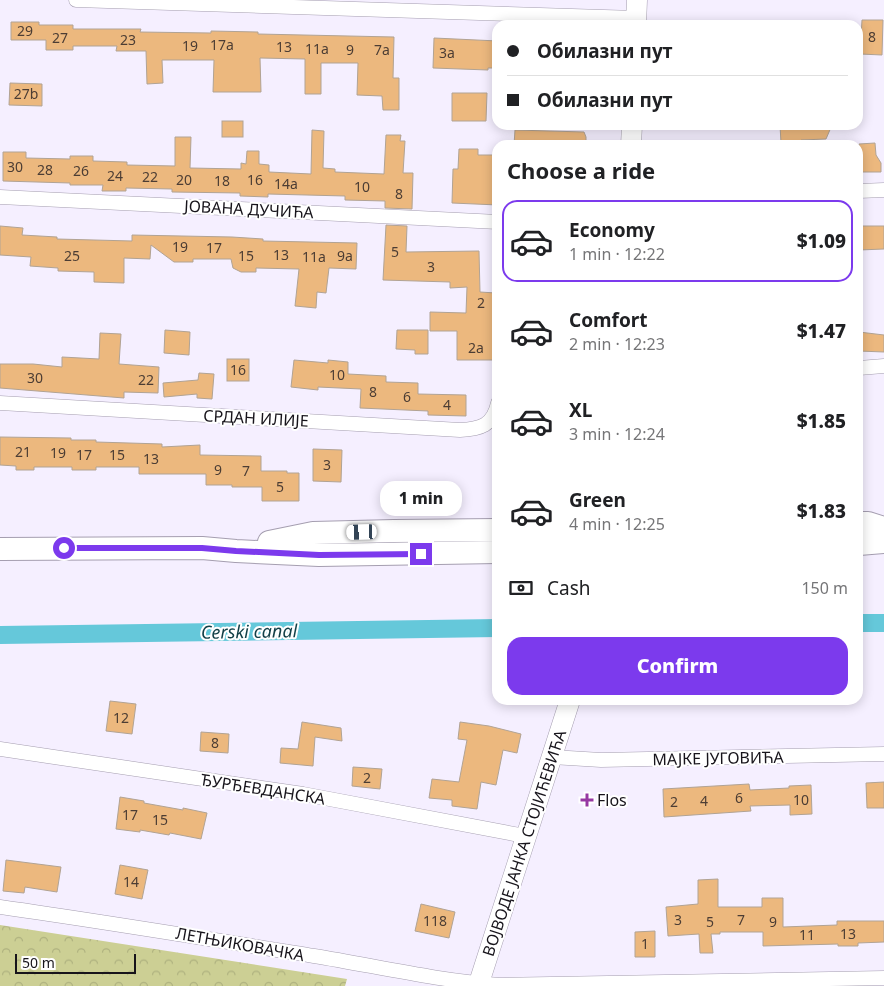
<!DOCTYPE html>
<meta charset="utf-8">
<style>
body{margin:0;font-family:"Noto Sans",sans-serif;background:#f6f6f6;color:#202124;height:100vh;display:flex;flex-direction:column;font-size:19px;white-space:nowrap}
*{box-sizing:border-box;margin:0}
p{font-size:16px;color:#757577}
.icon{flex:none;width:28px;height:28px;fill:none;stroke:currentColor;stroke-width:2;stroke-linecap:round;stroke-linejoin:round}
.map{position:relative;flex:1;overflow:hidden}
.drawer{position:absolute;left:492px;top:140px;width:371px;height:565px;display:flex;flex-direction:column;background:#fff;border-radius:15px;box-shadow:0 2px 12px #0003}
.drawer>*{flex:none}
.guide{position:absolute;left:492px;top:20px;width:371px;height:110px;border-radius:15px;box-shadow:0 2px 12px #0003;display:grid;align-content:center;height:110px;padding:0 15px;background:#fff}
.scale{position:absolute;left:15px;bottom:12px;width:121px;box-sizing:border-box;padding-left:5px;border:2px solid #17141b;border-top:0;font-size:14px;line-height:18px;white-space:nowrap;color:#17141b;-webkit-text-stroke:4px #fff;paint-order:stroke}
.end{position:absolute;width:22px;height:22px;margin:-11px;border:6px solid #7c3aed;background:#fff;box-shadow:0 0 0 2px #fff}
.from{border-radius:50%}
.bubble{position:absolute;height:35px;border-radius:15px;background:#fff;box-shadow:0 2px 12px #0003;font-size:16px;font-weight:800;line-height:35px;text-align:center}
.car{position:absolute;width:15px;height:30px;margin:-15px -8px;border-radius:6px;box-shadow:0 0 4px 1px #0007;background:linear-gradient(#fff 24%,#345 0 40%,#fff 0 76%,#345 0 86%,#fff 0)}
.guide b{display:flex;align-items:center;gap:18px;height:48px;font-size:19px}
.guide b+b{border-top:1px solid #e0e0e0}
.guide i{width:12px;height:12px;background:#202124}
ul{padding:0;list-style:none}
li{display:flex;align-items:center;gap:15px;height:82px;margin:0 10px 8px;padding:0 5px;border:2px solid transparent;border-radius:15px}
li div{flex:1}
li b{display:block;font-size:19px}
li em{font-style:normal;font-weight:800}
li.selected{border-color:#7c3aed}
li>.icon{width:45px;height:45px;stroke-width:1.5}
h2{padding:0 15px;font-size:22px;line-height:60px}
.pay{display:flex;align-items:center;gap:12px;height:55px;padding:0 15px;font-size:19px}
.pay p{margin-inline-start:auto}
.button{display:flex;gap:10px;margin-top:auto;padding:10px 15px}
.button a{flex:1;height:58px;border-radius:15px;background:#7c3aed;color:#fff;font-size:20px;font-weight:800;line-height:58px;text-align:center}
.map>svg:first-child{display:block}
.forest{fill:url(#forest-crowns)}
.lines{fill:none;stroke-linecap:round;stroke-linejoin:round}
.canal{stroke:#65c8da;stroke-width:18}
.building{fill:#ecb87e;stroke:#b1a394}
.street-casing{stroke:#a59eb0;stroke-width:15}
.secondary-casing{stroke:#a59eb0;stroke-width:21}
.primary-casing{stroke:#a59eb0;stroke-width:24}
.street{stroke:#fff;stroke-width:14}
.secondary{stroke:#fff;stroke-width:20}
.primary{stroke:#fff;stroke-width:22}
.route{stroke:#7c3aed;stroke-width:6}
.poi-dot{fill:#9739a2;stroke:#fff;stroke-width:2}
.labels{text-anchor:middle;stroke-width:4;stroke-linejoin:round;paint-order:stroke}
.number-label{font-size:14px;fill:#4c3d34}
.street-label{font-size:16px;fill:#17141b;stroke:#fff}
.poi-label{font-size:16px;fill:#17141b;stroke:#fff;text-anchor:start}
.water-label{font-size:18px;font-style:italic;fill:#113f47;stroke:#fff}
</style>
<div class="map">
<svg width="884" height="986" viewBox="0 0 884 986">
<defs>
<pattern id="forest-crowns" width="20" height="18" patternUnits="userSpaceOnUse" patternTransform="scale(1.25)"><rect width="20" height="18" fill="#cccf94"/><path d="M2 6a3 3 0 1 1 6 0M12 15a3 3 0 1 1 6 0" fill="none" stroke="#aeb17f"/></pattern>
</defs>
<rect width="100%" height="100%" fill="#f5efff"/>
<path class="forest" d="M 0,925 L 347,979 L 345,986 L 0,986 Z"/>
<g class="lines">
<g class="canal">
<path d="M 859,623 L 884,623"/>
<path d="M 0,635 L 498,628"/>
</g>
</g>
<g class="building">
<path d="M 862,20 L 883,20 L 882,55 L 860,54 Z"/>
<path d="M 11,22 L 39,22 L 39,25 L 73,25 L 73,29 L 141,29 L 140,32 L 211,33 L 211,31 L 258,32 L 258,34 L 394,37 L 393,78 L 399,78 L 399,110 L 383,110 L 382,96 L 357,95 L 358,63 L 321,63 L 321,94 L 305,94 L 305,59 L 260,58 L 261,92 L 213,92 L 214,60 L 162,60 L 163,83 L 147,84 L 146,51 L 116,51 L 117,46 L 73,46 L 73,50 L 46,50 L 46,40 L 11,40 Z"/>
<path d="M 434,38 L 498,41 L 498,68 L 488,68 L 488,70 L 433,68 Z"/>
<path d="M 10,83 L 42,84 L 42,106 L 9,105 Z"/>
<path d="M 452,93 L 487,93 L 486,121 L 452,121 Z"/>
<rect x="222" y="121" width="21" height="16"/>
<path d="M 780,125 L 832,125 L 826,139 L 801,140 L 801,143 L 781,143 Z"/>
<path d="M 312,130 L 324,131 L 323,168 L 335,169 L 335,172 L 384,174 L 386,135 L 401,135 L 400,141 L 405,141 L 403,173 L 413,173 L 412,209 L 385,208 L 385,201 L 345,200 L 345,196 L 268,194 L 268,197 L 240,196 L 240,193 L 172,192 L 172,189 L 126,188 L 126,191 L 102,191 L 103,185 L 70,185 L 70,183 L 3,181 L 3,152 L 26,152 L 26,158 L 70,159 L 70,156 L 93,156 L 93,161 L 127,162 L 127,165 L 175,166 L 175,137 L 191,137 L 190,168 L 241,169 L 241,163 L 246,164 L 247,151 L 259,151 L 259,164 L 269,165 L 269,172 L 311,174 Z"/>
<path d="M 515,130 L 584,132 L 586,137 L 586,145 L 514,145 Z"/>
<path d="M 875,143 L 876,155 L 881,163 L 881,172 L 860,172 L 859,144 Z"/>
<path d="M 459,149 L 478,149 L 478,155 L 498,155 L 498,205 L 452,203 L 453,169 L 458,169 Z"/>
<path d="M 386,225 L 407,226 L 406,252 L 479,251 L 480,292 L 496,293 L 495,314 L 494,314 L 494,360 L 457,360 L 457,331 L 430,331 L 430,312 L 466,313 L 467,287 L 450,288 L 450,282 L 383,280 Z"/>
<path d="M 0,226 L 23,228 L 22,235 L 57,237 L 57,239 L 132,241 L 132,235 L 232,237 L 263,239 L 263,241 L 357,243 L 356,269 L 329,268 L 326,293 L 317,292 L 316,308 L 295,306 L 299,269 L 256,268 L 256,272 L 241,272 L 233,268 L 231,259 L 193,259 L 193,262 L 174,262 L 151,245 L 150,259 L 124,258 L 124,283 L 94,282 L 94,272 L 58,271 L 58,268 L 30,266 L 31,257 L 0,255 Z"/>
<path d="M 859,226 L 884,226 L 884,249 L 859,250 Z"/>
<path d="M 165,330 L 190,332 L 189,355 L 164,353 Z"/>
<path d="M 397,330 L 428,330 L 428,354 L 415,354 L 415,350 L 396,349 Z"/>
<path d="M 859,332 L 884,335 L 884,352 L 859,351 Z"/>
<path d="M 100,333 L 121,334 L 119,364 L 159,367 L 158,393 L 124,392 L 124,398 L 0,388 L 0,364 L 33,364 L 62,367 L 62,357 L 99,359 Z"/>
<rect x="227" y="359" width="22" height="22"/>
<path d="M 294,360 L 328,363 L 328,360 L 348,362 L 348,374 L 386,376 L 386,382 L 418,383 L 418,394 L 466,395 L 466,416 L 428,415 L 428,411 L 360,408 L 361,389 L 318,387 L 318,390 L 291,387 Z"/>
<path d="M 199,373 L 214,374 L 212,399 L 197,398 L 197,394 L 164,397 L 163,383 L 198,380 Z"/>
<path d="M 0,437 L 71,438 L 71,440 L 96,440 L 96,442 L 162,444 L 162,447 L 200,445 L 200,455 L 261,456 L 261,471 L 287,471 L 287,473 L 299,473 L 299,501 L 262,501 L 262,487 L 232,487 L 232,485 L 206,485 L 206,474 L 139,474 L 139,467 L 96,467 L 96,470 L 72,470 L 72,467 L 34,467 L 34,470 L 16,470 L 16,466 L 0,465 Z"/>
<path d="M 313,449 L 342,450 L 341,482 L 313,481 Z"/>
<path d="M 110,701 L 136,704 L 132,734 L 106,731 Z"/>
<path d="M 302,722 L 341,728 L 342,741 L 315,737 L 313,766 L 280,763 L 281,748 L 298,749 Z"/>
<path d="M 460,722 L 489,726 L 521,734 L 517,753 L 503,750 L 496,785 L 481,782 L 477,809 L 452,806 L 452,800 L 429,798 L 432,779 L 459,782 L 467,740 L 458,739 Z"/>
<path d="M 201,732 L 229,734 L 228,753 L 200,751 Z"/>
<path d="M 353,767 L 382,769 L 380,789 L 352,786 Z"/>
<path d="M 884,782 L 884,808 L 867,808 L 866,783 Z"/>
<path d="M 749,784 L 750,790 L 789,788 L 789,786 L 811,785 L 812,814 L 790,815 L 790,805 L 750,806 L 751,811 L 664,817 L 663,789 Z"/>
<path d="M 120,797 L 144,801 L 144,803 L 183,810 L 183,808 L 207,813 L 201,839 L 170,833 L 169,835 L 140,830 L 140,832 L 116,829 Z"/>
<path d="M 6,860 L 61,867 L 57,892 L 25,887 L 24,893 L 3,891 Z"/>
<path d="M 120,865 L 148,870 L 142,899 L 115,894 Z"/>
<path d="M 718,879 L 718,907 L 762,907 L 762,898 L 783,898 L 783,927 L 837,925 L 837,921 L 884,921 L 884,942 L 858,943 L 858,946 L 838,946 L 838,944 L 763,946 L 763,932 L 720,932 L 720,934 L 711,934 L 713,953 L 700,953 L 699,934 L 668,936 L 666,907 L 698,904 L 698,880 Z"/>
<path d="M 421,904 L 455,912 L 449,938 L 415,931 Z"/>
<path d="M 655,931 L 655,957 L 635,957 L 635,932 Z"/>
</g>
<g class="lines">
<g class="street-casing">
<g id="street">
<path d="M 76,0 L 636,18"/>
<path d="M 859,191 L 884,190"/>
<path d="M 0,197 L 498,222"/>
<path d="M 859,368 L 884,366"/>
<path d="M 0,403 L 460,430 C 480,429 493,426 498,403"/>
<path d="M 0,749 L 303,794 L 525,836"/>
<path d="M 552,757 L 601,760 L 884,754"/>
<path d="M 0,907 C 105,922 209,939 314,956 C 376,966 438,981 501,985 L 884,978"/>
</g>
</g>
<g class="secondary-casing">
<g id="secondary">
<path d="M 636,25 L 637,0"/>
<path d="M 631,145 L 632,125"/>
<path d="M 478,986 L 570,700"/>
</g>
</g>
<g class="primary-casing">
<g id="primary">
<path d="M 859,523 L 868,523 L 884,528"/>
<path d="M 269,542 L 313,533 L 394,531 L 498,530"/>
<path d="M 859,544 L 884,542"/>
<path d="M 0,549 L 202,548 L 236,551 L 319,555 L 498,552"/>
</g>
</g>
<use href="#street" class="street"/>
<use href="#secondary" class="secondary"/>
<use href="#primary" class="primary"/>
</g>
<g class="lines">
<path class="route" d="M 64,548 L 202,548 L 236,551 L 319,555 L 421,554"/>
</g>
<path class="poi-dot" d="M584.5 792.5h5v5h5v5h-5v5h-5v-5h-5v-5h5z"/>
<g class="labels">
<g class="number-label">
<text x="25" y="36">29</text>
<text x="872" y="42">8</text>
<text x="60" y="43">27</text>
<text x="128" y="45">23</text>
<text x="222" y="50">17a</text>
<text x="190" y="51">19</text>
<text x="284" y="52">13</text>
<text x="317" y="54">11a</text>
<text x="350" y="55">9</text>
<text x="382" y="55">7a</text>
<text x="447" y="58">3a</text>
<text x="26" y="99">27b</text>
<text x="15" y="172">30</text>
<text x="45" y="175">28</text>
<text x="81" y="176">26</text>
<text x="115" y="181">24</text>
<text x="150" y="182">22</text>
<text x="184" y="185">20</text>
<text x="255" y="185">16</text>
<text x="222" y="186">18</text>
<text x="286" y="189">14a</text>
<text x="362" y="192">10</text>
<text x="399" y="199">8</text>
<text x="180" y="252">19</text>
<text x="214" y="253">17</text>
<text x="395" y="257">5</text>
<text x="281" y="260">13</text>
<text x="72" y="261">25</text>
<text x="246" y="261">15</text>
<text x="345" y="261">9a</text>
<text x="314" y="262">11a</text>
<text x="431" y="272">3</text>
<text x="481" y="308">2</text>
<text x="476" y="353">2a</text>
<text x="238" y="375">16</text>
<text x="337" y="380">10</text>
<text x="35" y="383">30</text>
<text x="146" y="385">22</text>
<text x="373" y="397">8</text>
<text x="407" y="402">6</text>
<text x="447" y="410">4</text>
<text x="23" y="457">21</text>
<text x="58" y="458">19</text>
<text x="84" y="460">17</text>
<text x="117" y="460">15</text>
<text x="151" y="464">13</text>
<text x="327" y="470">3</text>
<text x="218" y="475">9</text>
<text x="246" y="476">7</text>
<text x="280" y="492">5</text>
<text x="121" y="723">12</text>
<text x="215" y="748">8</text>
<text x="367" y="783">2</text>
<text x="739" y="803">6</text>
<text x="801" y="805">10</text>
<text x="704" y="806">4</text>
<text x="674" y="807">2</text>
<text x="130" y="820">17</text>
<text x="160" y="825">15</text>
<text x="131" y="887">14</text>
<text x="678" y="925">3</text>
<text x="741" y="925">7</text>
<text x="435" y="926">118</text>
<text x="710" y="927">5</text>
<text x="773" y="927">9</text>
<text x="848" y="939">13</text>
<text x="807" y="940">11</text>
<text x="645" y="949">1</text>
</g>
<g class="street-label">
<text transform="translate(249 209) rotate(3)" y="6">ЈОВАНА ДУЧИЋА</text>
<text transform="translate(256 418) rotate(3)" y="6">СРДАН ИЛИЈЕ</text>
<text transform="translate(718 758) rotate(-1)" y="6">МАЈКЕ ЈУГОВИЋА</text>
<text transform="translate(263 789) rotate(9)" y="6">ЂУРЂЕВДАНСКА</text>
<text transform="translate(524 843) rotate(-72)" y="6">ВОЈВОДЕ ЈАНКА СТОЈИЋЕВИЋА</text>
<text transform="translate(240 944) rotate(10)" y="6">ЛЕТЊИКОВАЧКА</text>
</g>
<g class="poi-label">
<text x="597" y="806">Flos</text>
</g>
<g class="water-label">
<text transform="translate(249 632) rotate(-1)" y="6">Cerski canal</text>
</g>
</g>
</svg>
<div class="scale">50 m</div>
<i class="end from" style="left:64px;top:548px"></i>
<i class="end" style="left:421px;top:554px"></i>
<div class="bubble" style="left:380px;top:481px;width:82px">1 min</div>
<i class="car" style="left:362px;top:532px;rotate:268deg"></i>
<div class="guide">
<b><i class="from"></i>Обилазни пут</b>
<b><i></i>Обилазни пут</b>
</div>
<section class="drawer">
<h2>Choose a ride</h2>
<ul>
<li class="selected"><svg class="icon" aria-label="car" viewBox="0 0 24 24"><path d="M5 17H2v-5l4-1 3-4h7l3 4 3 1v5h-3M9 17h6M6 11h13"/><circle cx="7" cy="17" r="2"/><circle cx="17" cy="17" r="2"/></svg><div><b>Economy</b><p>1 min · 12:22</p></div><em>$1.09</em></li>
<li><svg class="icon" aria-label="car" viewBox="0 0 24 24"><path d="M5 17H2v-5l4-1 3-4h7l3 4 3 1v5h-3M9 17h6M6 11h13"/><circle cx="7" cy="17" r="2"/><circle cx="17" cy="17" r="2"/></svg><div><b>Comfort</b><p>2 min · 12:23</p></div><em>$1.47</em></li>
<li><svg class="icon" aria-label="car" viewBox="0 0 24 24"><path d="M5 17H2v-5l4-1 3-4h7l3 4 3 1v5h-3M9 17h6M6 11h13"/><circle cx="7" cy="17" r="2"/><circle cx="17" cy="17" r="2"/></svg><div><b>XL</b><p>3 min · 12:24</p></div><em>$1.85</em></li>
<li><svg class="icon" aria-label="car" viewBox="0 0 24 24"><path d="M5 17H2v-5l4-1 3-4h7l3 4 3 1v5h-3M9 17h6M6 11h13"/><circle cx="7" cy="17" r="2"/><circle cx="17" cy="17" r="2"/></svg><div><b>Green</b><p>4 min · 12:25</p></div><em>$1.83</em></li>
</ul>
<div class="pay"><svg class="icon" aria-label="cash" viewBox="0 0 24 24"><path d="M3 7h18v10H3z"/><circle cx="12" cy="12" r="2"/></svg>Cash<p>150 m</p></div>
<div class="button"><a>Confirm</a></div>
</section>
</div>
